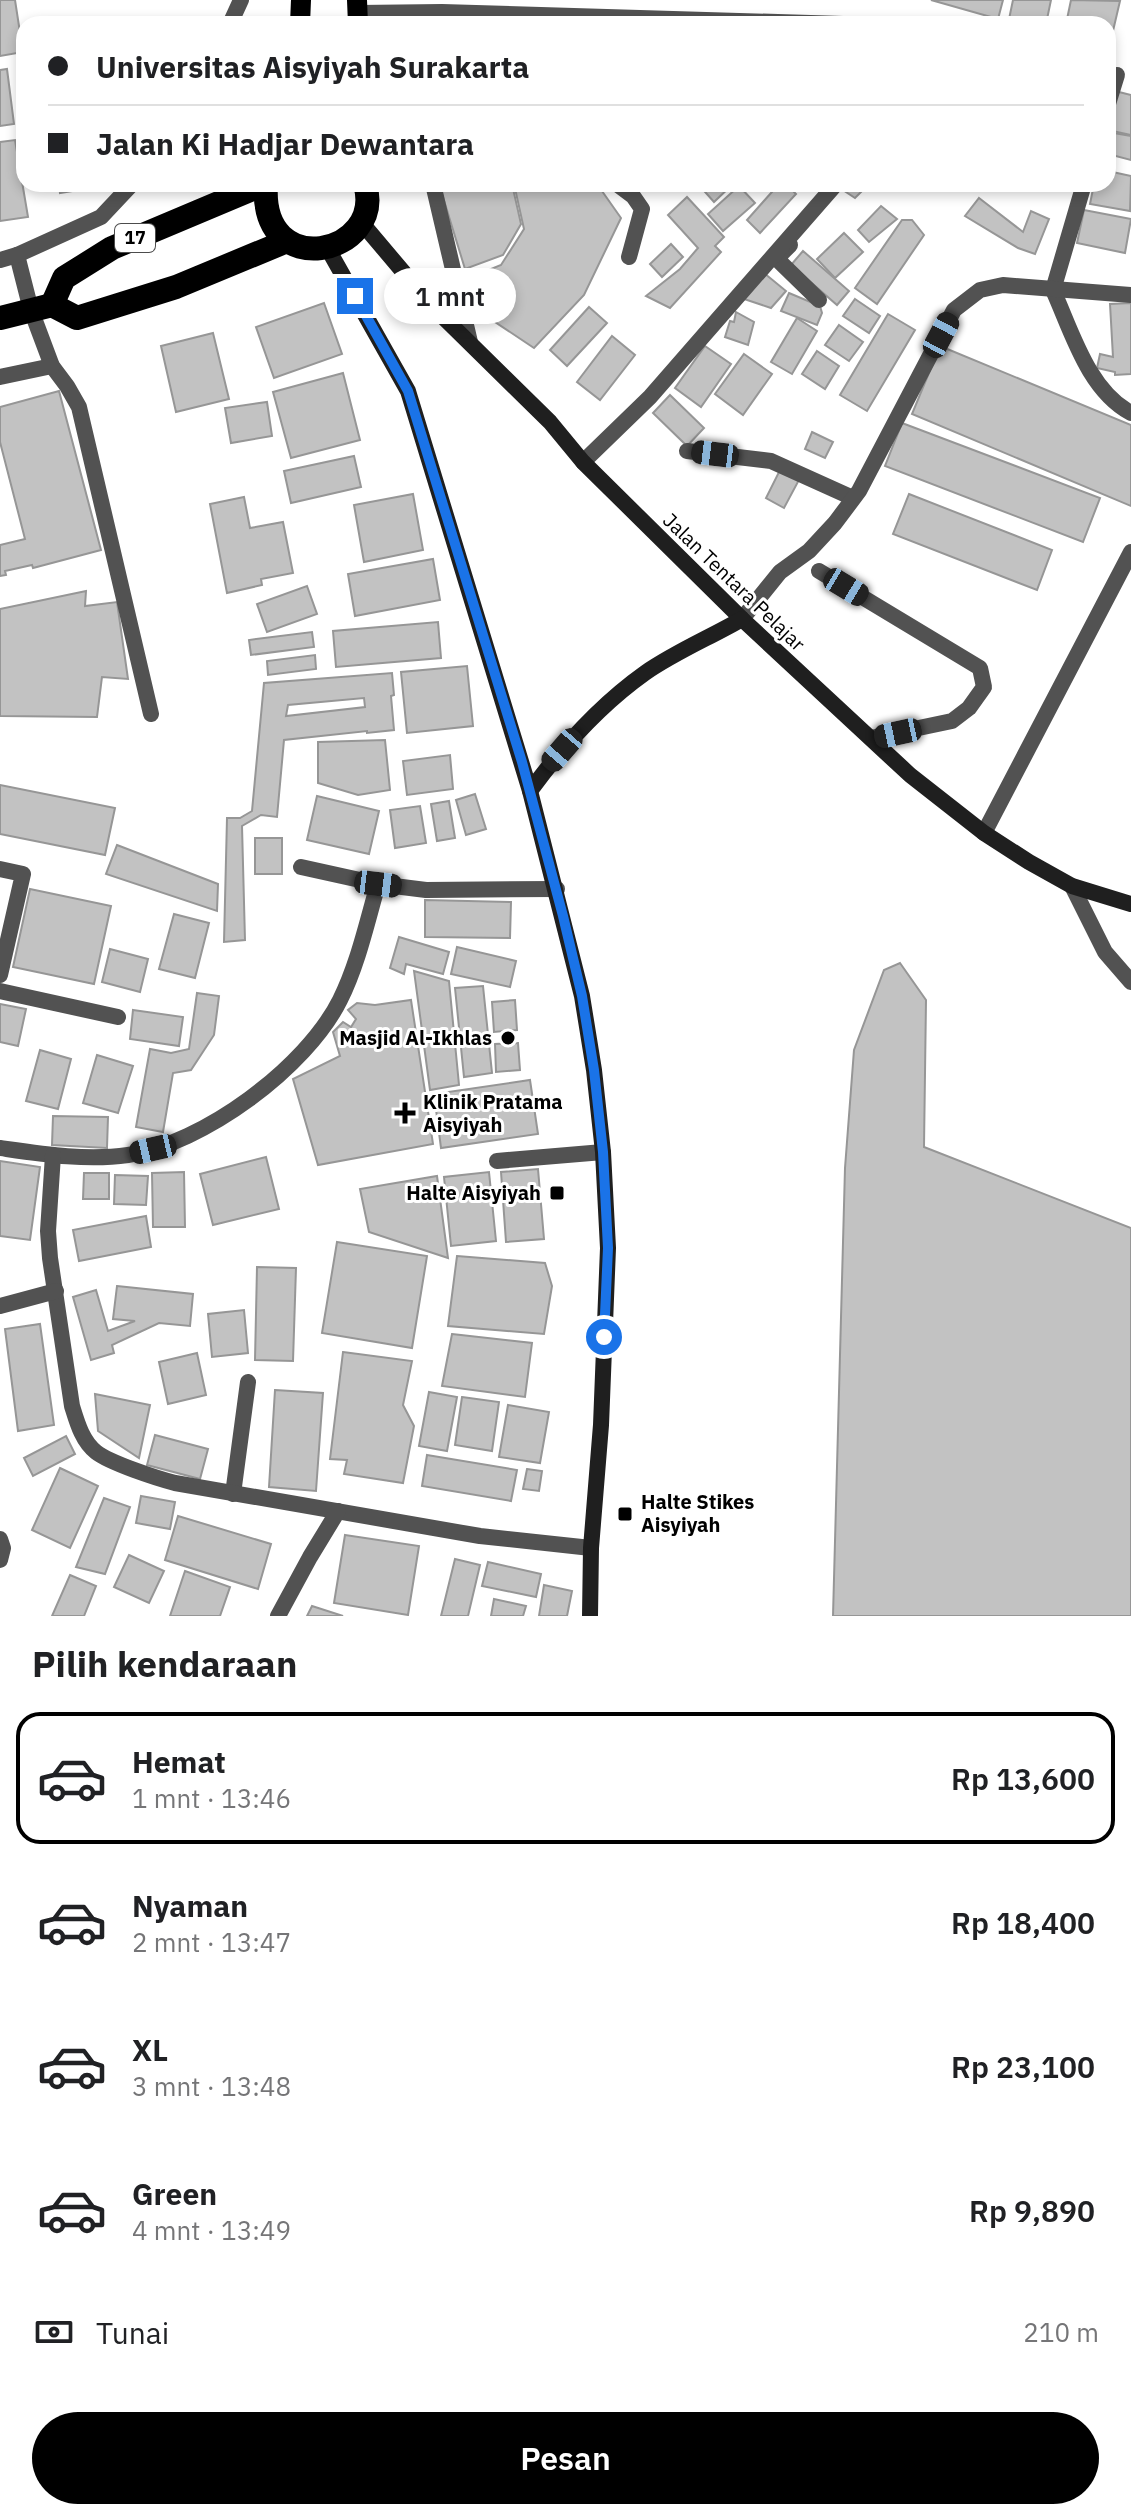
<!DOCTYPE html>
<html lang="id">
<meta charset="utf-8">
<style>
body{margin:0;font-family:"IBM Plex Sans",sans-serif;background:#f6f6f6;color:#202124;height:100vh;display:flex;flex-direction:column;font-size:30px;white-space:nowrap}
*{box-sizing:border-box;margin:0}
p{font-size:26px;color:#757577}
.icon{flex:none;width:44px;height:44px;fill:none;stroke:currentColor;stroke-width:2;stroke-linecap:round;stroke-linejoin:round}
.map{position:relative;height:1616px;overflow:hidden}
.side{display:flex;flex-direction:column;background:#fff;flex:1}
.side>*{flex:none}
.hud{position:absolute;left:16px;top:16px;width:1100px;height:176px;border-radius:24px;box-shadow:0 4px 12px #0003;display:grid;align-content:center;height:176px;padding:0 32px;background:#fff}
.end{position:absolute;width:36px;height:36px;margin:-18px;border:10px solid #1a73e8;background:#fff;box-shadow:0 0 0 4px #fff}
.from{border-radius:50%}
.bubble{position:absolute;height:56px;border-radius:28px;background:#fff;box-shadow:0 4px 12px #0003;font-size:26px;font-weight:600;line-height:56px;text-align:center}
.car{position:absolute;width:24px;height:48px;margin:-24px -12px;border-radius:10px;box-shadow:0 0 6px 2px #0007;background:linear-gradient(#222 24%,#8ab4d8 0 40%,#222 0 76%,#8ab4d8 0 86%,#222 0)}
.hud b{display:flex;align-items:center;gap:28px;height:76px;font-size:30px}
.hud b+b{border-top:2px solid #e0e0e0}
.hud i{width:20px;height:20px;background:#202124}
ul{padding:0;list-style:none}
li{display:flex;align-items:center;gap:24px;height:132px;margin:0 16px 12px;padding:0 16px;border:4px solid transparent;border-radius:24px}
li div{flex:1}
li b{display:block;font-size:30px}
li em{font-style:normal;font-weight:600}
li.on{border-color:#000}
li>.icon{width:72px;height:72px;stroke-width:1.5}
h2{padding:0 32px;font-size:36px;line-height:96px}
.pay{display:flex;align-items:center;gap:20px;height:88px;padding:0 32px;font-size:30px}
.pay p{margin-inline-start:auto}
.cta{display:flex;gap:16px;margin-top:auto;padding:16px 32px}
.cta a{flex:1;height:92px;border-radius:48px;background:#000;color:#fff;font-size:32px;font-weight:600;line-height:92px;text-align:center}
.map>svg:first-child{display:block}
.building{fill:#c2c2c2;stroke:#969696;stroke-width:2;fill-rule:evenodd}
.lines{fill:none;stroke-linecap:round;stroke-linejoin:round}
.lane{stroke:#525252;stroke-width:16}
.street{stroke:#525252;stroke-width:16}
.secondary{stroke:#1f1f1f;stroke-width:16}
.primary{stroke:#000;stroke-width:20}
.highway{stroke:#000;stroke-width:24}
.route{stroke:#1a73e8;stroke-width:10}
.poi-dot{fill:#000;stroke:#fff;stroke-width:3}
.labels{text-anchor:middle;stroke-width:6;stroke-linejoin:round;paint-order:stroke}
.shield{fill:#fff;stroke:#4c4c4c;stroke-width:2}
.shield-label{font-size:18px;font-weight:bold;fill:#000}
.street-label{font-size:20px;fill:#000;stroke:#fff}
.poi-label{font-size:20px;font-weight:bold;fill:#000;stroke:#fff;text-anchor:end}
</style>
<div class="map">
<svg width="1131" height="1616" viewBox="0 0 1131 1616">
<rect width="100%" height="100%" fill="#fff"/>
<g class="building">
<path d="M 0,0 L 15,0 L 23,52 L 0,56 Z"/>
<path d="M 931,0 L 1003,0 L 998,19 Z"/>
<path d="M 1013,0 L 1051,0 L 1046,24 L 1008,24 Z"/>
<path d="M 1071,0 L 1120,1 L 1109,48 L 1108,24 L 1066,24 Z"/>
<path d="M 7,69 L 14,124 L 0,126 L 0,70 Z"/>
<path d="M 1115,91 L 1131,95 L 1131,135 L 1108,130 Z"/>
<path d="M 1108,132 L 1131,136 L 1131,160 L 1108,154 Z"/>
<path d="M 15,140 L 28,217 L 0,221 L 0,142 Z"/>
<path d="M 1108,171 L 1131,176 L 1130,211 L 1090,204 L 1094,184 L 1108,184 Z"/>
<path d="M 59,184 L 114,184 L 60,193 Z"/>
<path d="M 439,184 L 512,184 L 521,224 L 503,255 L 465,269 Z"/>
<path d="M 514,184 L 597,184 L 621,218 L 584,295 L 534,348 L 495,322 L 469,278 L 501,265 L 524,229 Z"/>
<path d="M 698,184 L 733,184 L 714,202 Z"/>
<path d="M 779,184 L 786,184 L 796,194 L 760,233 L 747,220 Z"/>
<path d="M 848,184 L 869,184 L 855,198 L 843,190 Z"/>
<path d="M 739,186 L 755,203 L 723,231 L 708,214 Z"/>
<path d="M 687,197 L 724,237 L 715,246 L 721,252 L 670,308 L 646,296 L 680,269 L 698,248 L 668,215 Z"/>
<path d="M 979,198 L 1023,232 L 1031,211 L 1049,219 L 1035,254 L 1018,248 L 965,216 Z"/>
<path d="M 881,206 L 897,219 L 869,242 L 858,230 Z"/>
<path d="M 1084,210 L 1131,219 L 1125,253 L 1077,243 Z"/>
<path d="M 902,220 L 912,220 L 924,235 L 877,304 L 855,288 Z"/>
<path d="M 844,233 L 863,252 L 835,278 L 817,259 Z"/>
<path d="M 671,244 L 683,257 L 662,277 L 650,264 Z"/>
<path d="M 803,251 L 849,291 L 837,305 L 791,265 Z"/>
<path d="M 764,273 L 786,291 L 771,308 L 744,299 Z"/>
<path d="M 789,293 L 820,306 L 822,313 L 817,325 L 781,311 Z"/>
<path d="M 855,299 L 880,316 L 869,333 L 843,316 Z"/>
<path d="M 324,303 L 342,354 L 274,378 L 256,327 Z"/>
<path d="M 1131,303 L 1131,374 L 1115,375 L 1115,372 L 1097,368 L 1100,354 L 1113,357 L 1110,304 Z"/>
<path d="M 589,307 L 607,323 L 567,366 L 550,350 Z"/>
<path d="M 736,312 L 754,322 L 748,345 L 725,337 L 730,321 L 734,322 Z"/>
<path d="M 888,314 L 915,330 L 867,411 L 840,395 Z"/>
<path d="M 797,318 L 817,331 L 792,374 L 771,362 Z"/>
<path d="M 839,325 L 863,342 L 849,361 L 825,345 Z"/>
<path d="M 213,333 L 229,399 L 176,412 L 161,346 Z"/>
<path d="M 612,336 L 635,355 L 600,400 L 577,382 Z"/>
<path d="M 705,346 L 731,364 L 701,407 L 675,388 Z"/>
<path d="M 940,346 L 1131,425 L 1131,506 L 912,414 Z"/>
<path d="M 817,351 L 839,366 L 825,389 L 802,374 Z"/>
<path d="M 744,354 L 772,374 L 743,415 L 715,394 Z"/>
<path d="M 343,373 L 360,440 L 291,458 L 273,392 Z"/>
<path d="M 59,391 L 101,550 L 33,568 L 32,565 L 5,571 L 6,575 L 0,576 L 0,545 L 25,539 L 0,442 L 0,407 Z"/>
<path d="M 670,395 L 704,428 L 687,446 L 653,413 Z"/>
<path d="M 267,402 L 272,436 L 231,443 L 225,408 Z"/>
<path d="M 902,423 L 1100,498 L 1083,542 L 885,466 Z"/>
<path d="M 812,432 L 833,442 L 825,458 L 805,449 Z"/>
<path d="M 354,456 L 361,487 L 291,503 L 284,471 Z"/>
<path d="M 781,468 L 800,478 L 784,508 L 766,498 Z"/>
<path d="M 413,494 L 423,550 L 364,562 L 354,505 Z"/>
<path d="M 909,494 L 1052,550 L 1037,590 L 893,534 Z"/>
<path d="M 244,497 L 250,528 L 283,522 L 293,573 L 261,579 L 262,585 L 227,593 L 210,504 Z"/>
<path d="M 433,559 L 440,600 L 355,616 L 348,574 Z"/>
<path d="M 307,586 L 317,614 L 267,632 L 257,604 Z"/>
<path d="M 86,591 L 85,606 L 117,602 L 128,679 L 102,677 L 97,717 L 0,716 L 0,609 Z"/>
<path d="M 438,622 L 441,658 L 336,667 L 333,631 Z"/>
<path d="M 312,632 L 314,647 L 251,655 L 249,640 Z"/>
<path d="M 315,655 L 316,669 L 268,675 L 267,661 Z"/>
<path d="M 467,666 L 473,726 L 407,733 L 401,672 Z"/>
<path d="M 392,673 L 394,695 L 391,696 L 394,730 L 367,733 L 367,731 L 284,740 L 277,817 L 261,815 L 242,826 L 245,940 L 224,942 L 227,818 L 240,818 L 252,811 L 264,683 ZM 364,698 L 365,707 L 286,716 L 288,705 Z"/>
<path d="M 385,740 L 390,790 L 358,795 L 318,783 L 318,742 Z"/>
<path d="M 450,755 L 453,789 L 407,795 L 403,761 Z"/>
<path d="M 0,785 L 115,808 L 105,855 L 0,834 Z"/>
<path d="M 475,794 L 486,829 L 466,835 L 456,800 Z"/>
<path d="M 317,796 L 379,811 L 369,854 L 307,840 Z"/>
<path d="M 449,801 L 455,838 L 437,841 L 431,804 Z"/>
<path d="M 420,806 L 426,843 L 395,848 L 390,810 Z"/>
<rect x="255" y="838" width="27" height="36"/>
<path d="M 117,845 L 218,884 L 217,911 L 106,874 Z"/>
<path d="M 30,889 L 111,906 L 94,984 L 13,967 Z"/>
<path d="M 425,900 L 511,902 L 510,938 L 425,937 Z"/>
<path d="M 174,914 L 209,923 L 195,978 L 159,969 Z"/>
<path d="M 399,937 L 449,952 L 443,974 L 406,964 L 404,974 L 390,968 Z"/>
<path d="M 457,947 L 516,961 L 510,987 L 451,974 Z"/>
<path d="M 110,949 L 148,959 L 140,992 L 102,982 Z"/>
<path d="M 900,963 L 926,1000 L 924,1147 L 1131,1228 L 1131,1616 L 833,1616 L 845,1168 L 854,1050 L 884,970 Z"/>
<path d="M 414,971 L 449,981 L 459,1085 L 430,1090 Z"/>
<path d="M 483,986 L 492,1073 L 464,1077 L 455,988 Z"/>
<path d="M 197,993 L 219,996 L 214,1035 L 191,1070 L 173,1073 L 163,1132 L 136,1127 L 150,1049 L 171,1053 L 189,1049 Z"/>
<path d="M 411,1000 L 433,1144 L 318,1165 L 293,1079 L 340,1056 L 333,1032 L 343,1022 L 351,1027 L 356,1019 L 348,1010 L 357,1003 L 375,1005 Z"/>
<path d="M 515,1000 L 517,1030 L 494,1032 L 492,1002 Z"/>
<path d="M 0,1004 L 26,1009 L 18,1046 L 0,1042 Z"/>
<path d="M 133,1010 L 183,1017 L 179,1046 L 130,1039 Z"/>
<path d="M 518,1043 L 520,1070 L 496,1072 L 495,1044 Z"/>
<path d="M 40,1050 L 71,1059 L 58,1109 L 26,1101 Z"/>
<path d="M 97,1055 L 133,1066 L 118,1113 L 83,1103 Z"/>
<path d="M 530,1080 L 538,1134 L 441,1148 L 434,1094 Z"/>
<path d="M 53,1116 L 108,1117 L 107,1148 L 52,1145 Z"/>
<path d="M 266,1157 L 279,1209 L 213,1225 L 200,1174 Z"/>
<path d="M 0,1161 L 40,1167 L 30,1240 L 0,1236 Z"/>
<path d="M 538,1169 L 544,1239 L 506,1242 L 501,1172 Z"/>
<path d="M 184,1172 L 185,1227 L 153,1227 L 152,1173 Z"/>
<path d="M 489,1172 L 496,1241 L 451,1246 L 444,1177 Z"/>
<path d="M 84,1173 L 109,1173 L 109,1199 L 83,1199 Z"/>
<path d="M 115,1175 L 148,1176 L 146,1205 L 114,1204 Z"/>
<path d="M 437,1176 L 448,1258 L 369,1232 L 360,1189 Z"/>
<path d="M 146,1216 L 151,1247 L 79,1261 L 73,1230 Z"/>
<path d="M 337,1242 L 427,1256 L 412,1348 L 322,1333 Z"/>
<path d="M 457,1256 L 545,1263 L 552,1286 L 544,1334 L 448,1326 Z"/>
<path d="M 257,1267 L 296,1268 L 293,1361 L 255,1360 Z"/>
<path d="M 117,1286 L 193,1294 L 190,1326 L 159,1323 L 112,1345 L 114,1353 L 91,1360 L 73,1297 L 96,1290 L 108,1331 L 135,1321 L 113,1319 Z"/>
<path d="M 244,1310 L 248,1353 L 212,1357 L 208,1314 Z"/>
<path d="M 40,1324 L 54,1425 L 18,1431 L 5,1329 Z"/>
<path d="M 452,1334 L 532,1343 L 525,1397 L 442,1386 Z"/>
<path d="M 343,1352 L 412,1361 L 403,1405 L 414,1426 L 403,1483 L 344,1474 L 347,1460 L 330,1459 Z"/>
<path d="M 197,1353 L 206,1395 L 168,1404 L 159,1362 Z"/>
<path d="M 275,1390 L 323,1393 L 316,1491 L 269,1487 Z"/>
<path d="M 429,1392 L 457,1397 L 447,1451 L 419,1446 Z"/>
<path d="M 95,1394 L 150,1405 L 139,1458 L 98,1431 Z"/>
<path d="M 462,1397 L 499,1402 L 492,1451 L 455,1445 Z"/>
<path d="M 508,1405 L 549,1412 L 540,1463 L 499,1457 Z"/>
<path d="M 155,1435 L 208,1449 L 200,1479 L 147,1465 Z"/>
<path d="M 66,1436 L 75,1454 L 33,1476 L 24,1458 Z"/>
<path d="M 427,1455 L 517,1470 L 511,1501 L 422,1486 Z"/>
<path d="M 60,1468 L 98,1486 L 70,1548 L 32,1530 Z"/>
<path d="M 527,1469 L 542,1471 L 539,1491 L 523,1489 Z"/>
<path d="M 141,1496 L 175,1502 L 170,1529 L 136,1523 Z"/>
<path d="M 104,1498 L 130,1507 L 105,1574 L 76,1567 Z"/>
<path d="M 178,1516 L 271,1544 L 258,1589 L 165,1560 Z"/>
<path d="M 345,1535 L 419,1546 L 408,1615 L 334,1603 Z"/>
<path d="M 129,1555 L 164,1571 L 149,1603 L 114,1587 Z"/>
<path d="M 455,1559 L 480,1565 L 468,1616 L 441,1616 Z"/>
<path d="M 488,1562 L 541,1574 L 536,1597 L 482,1586 Z"/>
<path d="M 185,1571 L 230,1587 L 220,1616 L 170,1616 Z"/>
<path d="M 70,1575 L 96,1586 L 84,1616 L 52,1616 Z"/>
<path d="M 544,1585 L 572,1591 L 567,1616 L 539,1616 Z"/>
<path d="M 494,1599 L 526,1606 L 523,1616 L 491,1616 Z"/>
<path d="M 312,1606 L 343,1616 L 307,1616 Z"/>
</g>
<g class="lines">
<g class="lane">
<path d="M 31,310 L 52,366 L 67,386 L 79,407 L 151,714"/>
<path d="M 687,451 L 771,461 L 853,498"/>
<path d="M 819,571 L 980,668 L 984,687 L 969,708 L 952,721 L 871,738"/>
<path d="M 984,833 L 1131,552"/>
<path d="M 1072,886 L 1105,952 L 1131,982"/>
<path d="M 497,1161 L 603,1152"/>
<path d="M 233,1494 L 248,1382"/>
</g>
<g class="street">
<path d="M 358,13 L 442,12 L 843,24"/>
<path d="M 230,24 L 241,0"/>
<path d="M 1108,104 L 1117,75"/>
<path d="M 433,184 L 470,342"/>
<path d="M 617,184 L 633,196 L 642,209 L 629,257"/>
<path d="M 1084,184 L 1053,290 C 1072,332 1088,390 1131,413"/>
<path d="M 790,245 L 780,255 L 780,262 L 819,300"/>
<path d="M 17,255 L 31,310"/>
<path d="M 0,260 L 17,255 L 101,217 L 132,184"/>
<path d="M 0,377 L 52,366"/>
<path d="M 583,462 L 650,397 L 836,184"/>
<path d="M 742,619 L 780,572 L 809,551 L 835,523 L 859,491 L 954,310 L 980,290 L 1003,285 L 1131,295"/>
<path d="M 301,867 L 378,884 L 426,890 L 557,889"/>
<path d="M 0,869 L 23,874 L 0,975"/>
<path d="M 0,991 L 118,1017"/>
<path d="M 0,1148 C 42,1154 86,1161 128,1155 C 203,1144 306,1068 340,1000 C 358,964 367,922 378,884"/>
<path d="M 53,1155 L 48,1231 L 50,1258 L 72,1406 C 77,1422 82,1441 96,1452 C 110,1463 156,1478 175,1483 L 480,1536 L 591,1548"/>
<path d="M 0,1306 L 56,1291"/>
<path d="M 0,1539 L 3,1548 L 0,1560"/>
<path d="M 278,1616 L 310,1557 L 338,1511"/>
</g>
<g class="secondary">
<path d="M 361,222 L 432,306 L 550,422 L 583,462 L 742,619 L 910,775 L 984,833 L 1029,862 L 1072,886 L 1131,904"/>
<path d="M 328,249 L 408,391 L 530,791 L 582,996 L 594,1070 L 603,1152 L 608,1248 L 601,1425 L 591,1548 L 590,1616"/>
<path d="M 530,791 C 563,746 600,705 645,673 C 675,652 711,637 742,619"/>
</g>
<g class="primary">
<path d="M 357,0 L 358,24"/>
<path d="M 300,24 L 301,0"/>
</g>
<g class="highway">
<path d="M 266,184 C 259,284 386,255 365,184"/>
<path d="M 52,305 L 77,318 L 176,287 L 287,241"/>
<path d="M 52,305 L 64,278 L 112,248 L 264,184"/>
<path d="M 0,318 L 52,305"/>
</g>
</g>
<g class="lines">
<path class="route" d="M 355,296 L 408,391 L 522,762 L 563,916 L 582,996 L 594,1070 L 603,1152 L 608,1248 L 604,1337"/>
</g>
<g class="poi-dot">
<circle cx="508" cy="1038" r="8"/>
<path d="M401 1101h8v8h8v8h-8v8h-8v-8h-8v-8h8z"/>
<rect x="549" y="1185" width="16" height="16" rx="4"/>
<rect x="617" y="1506" width="16" height="16" rx="4"/>
</g>
<g class="labels">
<rect class="shield" x="115" y="224" width="40" height="28" rx="6"/>
<g class="shield-label">
<text x="135" y="244">17</text>
</g>
<g class="street-label">
<text transform="translate(734 582) rotate(44)" y="7">Jalan Tentara Pelajar</text>
</g>
<g class="poi-label">
<text x="492" y="1045">Masjid Al-Ikhlas</text>
<text x="423" y="1109" text-anchor="start">Klinik Pratama<tspan x="423" dy="23">Aisyiyah</tspan></text>
<text x="541" y="1200">Halte Aisyiyah</text>
<text x="641" y="1509" text-anchor="start">Halte Stikes<tspan x="641" dy="23">Aisyiyah</tspan></text>
</g>
</g>
</svg>
<i class="end from" style="left:604px;top:1337px"></i>
<i class="end" style="left:355px;top:296px"></i>
<div class="bubble" style="left:384px;top:268px;width:132px">1 mnt</div>
<i class="car" style="left:941px;top:335px;rotate:28deg"></i>
<i class="car" style="left:715px;top:454px;rotate:277deg"></i>
<i class="car" style="left:846px;top:587px;rotate:121deg"></i>
<i class="car" style="left:898px;top:733px;rotate:258deg"></i>
<i class="car" style="left:562px;top:750px;rotate:221deg"></i>
<i class="car" style="left:378px;top:884px;rotate:97deg"></i>
<i class="car" style="left:153px;top:1149px;rotate:257deg"></i>
<div class="hud">
<b><i class="from"></i>Universitas Aisyiyah Surakarta</b>
<b><i></i>Jalan Ki Hadjar Dewantara</b>
</div>
</div>
<section class="side">
<h2>Pilih kendaraan</h2>
<ul>
<li class="on"><svg class="icon" aria-label="car" viewBox="0 0 24 24"><path d="M5 17H2v-5l4-1 3-4h7l3 4 3 1v5h-3M9 17h6M6 11h13"/><circle cx="7" cy="17" r="2"/><circle cx="17" cy="17" r="2"/></svg><div><b>Hemat</b><p>1 mnt · 13:46</p></div><em>Rp 13,600</em></li>
<li><svg class="icon" aria-label="car" viewBox="0 0 24 24"><path d="M5 17H2v-5l4-1 3-4h7l3 4 3 1v5h-3M9 17h6M6 11h13"/><circle cx="7" cy="17" r="2"/><circle cx="17" cy="17" r="2"/></svg><div><b>Nyaman</b><p>2 mnt · 13:47</p></div><em>Rp 18,400</em></li>
<li><svg class="icon" aria-label="car" viewBox="0 0 24 24"><path d="M5 17H2v-5l4-1 3-4h7l3 4 3 1v5h-3M9 17h6M6 11h13"/><circle cx="7" cy="17" r="2"/><circle cx="17" cy="17" r="2"/></svg><div><b>XL</b><p>3 mnt · 13:48</p></div><em>Rp 23,100</em></li>
<li><svg class="icon" aria-label="car" viewBox="0 0 24 24"><path d="M5 17H2v-5l4-1 3-4h7l3 4 3 1v5h-3M9 17h6M6 11h13"/><circle cx="7" cy="17" r="2"/><circle cx="17" cy="17" r="2"/></svg><div><b>Green</b><p>4 mnt · 13:49</p></div><em>Rp 9,890</em></li>
</ul>
<div class="pay"><svg class="icon" aria-label="cash" viewBox="0 0 24 24"><path d="M3 7h18v10H3z"/><circle cx="12" cy="12" r="2"/></svg>Tunai<p>210 m</p></div>
<div class="cta"><a>Pesan</a></div>
</section>
